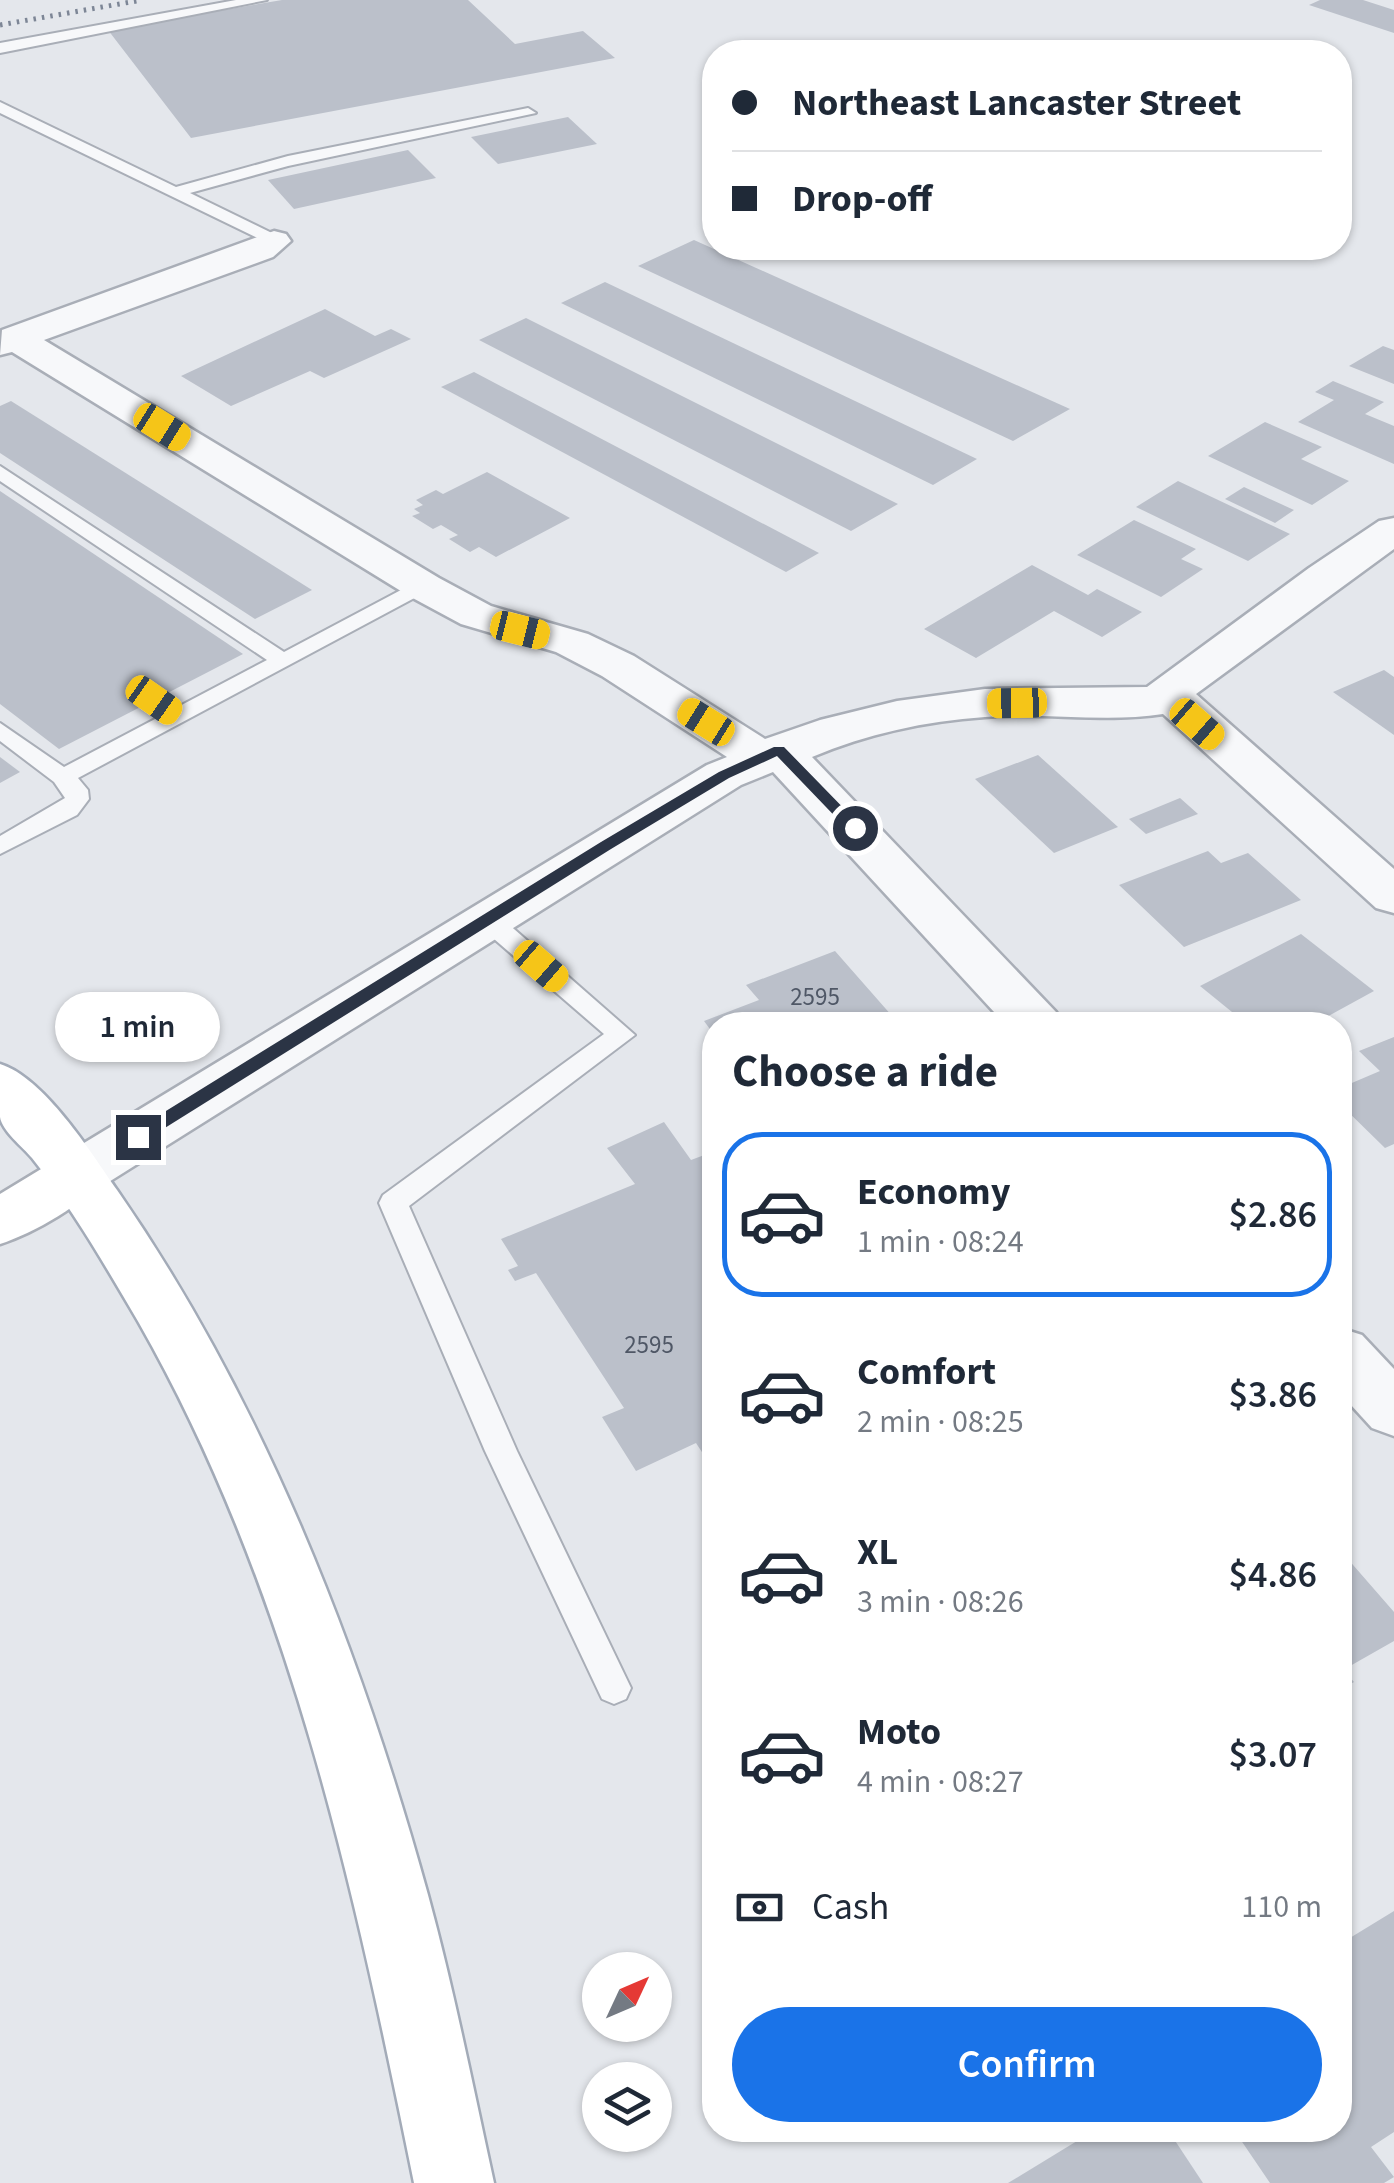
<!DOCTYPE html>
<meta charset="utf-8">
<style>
body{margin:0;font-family:"Source Sans 3",sans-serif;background:#f6f6f7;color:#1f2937;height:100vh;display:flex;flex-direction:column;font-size:38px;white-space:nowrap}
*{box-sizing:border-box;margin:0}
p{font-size:32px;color:#747a83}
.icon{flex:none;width:55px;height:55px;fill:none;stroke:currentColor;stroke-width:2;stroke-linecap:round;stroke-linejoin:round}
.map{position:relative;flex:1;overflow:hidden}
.sheet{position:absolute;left:702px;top:1012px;width:650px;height:1130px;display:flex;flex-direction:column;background:#fff;border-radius:40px;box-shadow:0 2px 8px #0004}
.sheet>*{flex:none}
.hud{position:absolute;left:702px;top:40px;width:650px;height:220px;border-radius:40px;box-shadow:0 2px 8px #0004;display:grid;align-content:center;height:220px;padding:0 30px;background:#fff}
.needle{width:65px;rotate:46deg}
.buttons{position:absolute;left:582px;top:1952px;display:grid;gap:20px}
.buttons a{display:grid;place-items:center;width:90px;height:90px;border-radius:50%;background:#fff;box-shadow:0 2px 8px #0004;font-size:50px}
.end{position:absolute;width:45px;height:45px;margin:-22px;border:12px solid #2b3445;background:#fff;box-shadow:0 0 0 5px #fff}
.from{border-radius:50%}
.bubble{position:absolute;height:70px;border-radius:35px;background:#fff;box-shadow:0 2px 8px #0004;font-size:32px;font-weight:600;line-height:70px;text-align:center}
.car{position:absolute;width:30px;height:60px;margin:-30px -15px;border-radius:12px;box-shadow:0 0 8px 2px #0007;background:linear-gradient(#f5c518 24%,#345 0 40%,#f5c518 0 76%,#345 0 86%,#f5c518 0)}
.hud b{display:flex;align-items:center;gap:35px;height:95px;font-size:38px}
.hud b+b{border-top:2px solid #e0e1e3}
.hud i{width:25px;height:25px;background:#1f2937}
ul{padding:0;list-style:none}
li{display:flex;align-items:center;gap:30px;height:165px;margin:0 20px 15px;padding:0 10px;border:5px solid transparent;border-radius:40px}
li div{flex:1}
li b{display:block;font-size:38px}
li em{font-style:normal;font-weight:600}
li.current{border-color:#1a73e8}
li>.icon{width:90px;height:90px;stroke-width:1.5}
h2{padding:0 30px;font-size:45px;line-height:120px}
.pay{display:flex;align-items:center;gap:25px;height:110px;padding:0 30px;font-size:38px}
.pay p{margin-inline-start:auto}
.button{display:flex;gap:20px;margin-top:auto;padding:20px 30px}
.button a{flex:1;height:115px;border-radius:60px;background:#1a73e8;color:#fff;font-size:40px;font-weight:600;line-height:115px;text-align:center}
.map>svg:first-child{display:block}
.building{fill:#bbc0ca}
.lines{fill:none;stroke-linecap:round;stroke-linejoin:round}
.lane-casing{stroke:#a9aeb7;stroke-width:4}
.street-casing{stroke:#a9aeb7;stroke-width:5}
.secondary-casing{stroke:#a9aeb7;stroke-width:5}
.primary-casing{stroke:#a3abb8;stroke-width:5}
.lane{fill:#f7f8fa;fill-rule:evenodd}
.street{fill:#f7f8fa;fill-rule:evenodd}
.secondary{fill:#fff;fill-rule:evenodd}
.primary{fill:#fff;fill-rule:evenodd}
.rail{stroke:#7d8696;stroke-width:5;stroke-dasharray:2.5 6;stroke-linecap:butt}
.route{fill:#2b3445}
.labels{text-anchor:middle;stroke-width:8;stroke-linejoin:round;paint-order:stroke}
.number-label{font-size:25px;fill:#4f5766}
</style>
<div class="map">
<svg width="1394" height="2183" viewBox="0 0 1394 2183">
<rect width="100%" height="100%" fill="#e4e7ec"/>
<g class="building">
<path d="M 282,0 L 468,0 L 515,44 L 583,31 L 615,58 L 191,138 L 108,30 Z"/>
<path d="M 1320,0 L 1363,0 L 1394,10 L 1394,33 L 1309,5 Z"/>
<path d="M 568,117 L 597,144 L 498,164 L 471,137 Z"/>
<path d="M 408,150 L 436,178 L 294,209 L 268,180 Z"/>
<path d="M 694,240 L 1070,409 L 1013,441 L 638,266 Z"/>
<path d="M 605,282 L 977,459 L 933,485 L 561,303 Z"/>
<path d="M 325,309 L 375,336 L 391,329 L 411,339 L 324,378 L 310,371 L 231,406 L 181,376 Z"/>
<path d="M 526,318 L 898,504 L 851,531 L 479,340 Z"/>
<path d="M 1383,346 L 1394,350 L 1394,384 L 1349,366 Z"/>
<path d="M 474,372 L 819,553 L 786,572 L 441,387 Z"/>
<path d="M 1333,381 L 1384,402 L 1365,414 L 1394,426 L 1394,464 L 1298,422 L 1334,400 L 1315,392 Z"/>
<path d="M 11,401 L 312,590 L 255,619 L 0,453 L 0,406 Z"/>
<path d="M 1265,422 L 1322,447 L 1301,459 L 1349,481 L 1312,505 L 1208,456 Z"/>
<path d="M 487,472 L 570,518 L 496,557 L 479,547 L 470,552 L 449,539 L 458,535 L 441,525 L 433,529 L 412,516 L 420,513 L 414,509 L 423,505 L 416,500 L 436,490 L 443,494 Z"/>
<path d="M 1178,481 L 1290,534 L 1248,561 L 1136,507 Z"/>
<path d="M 1244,487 L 1294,510 L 1275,523 L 1225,499 Z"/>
<path d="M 0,491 L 243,654 L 59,749 L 0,704 Z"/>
<path d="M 1134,520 L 1196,549 L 1181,559 L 1203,569 L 1161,597 L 1077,555 Z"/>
<path d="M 1032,565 L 1088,595 L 1097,589 L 1142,612 L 1102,637 L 1054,611 L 976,658 L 924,629 Z"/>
<path d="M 1384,670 L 1394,677 L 1394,735 L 1333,692 Z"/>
<path d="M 1038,755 L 1118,827 L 1054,853 L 975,779 Z"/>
<path d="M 0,757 L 20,772 L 0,783 Z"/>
<path d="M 1180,798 L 1198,814 L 1146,834 L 1129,819 Z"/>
<path d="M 1208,851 L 1221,863 L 1248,853 L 1301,900 L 1184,947 L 1119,885 Z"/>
<path d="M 1301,934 L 1374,991 L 1312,1025 L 1248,1025 L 1200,986 Z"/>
<path d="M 835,951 L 900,1025 L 715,1025 L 715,1036 L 704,1021 L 759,1000 L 746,985 Z"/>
<path d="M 1394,1037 L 1394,1144 L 1385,1148 L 1340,1104 L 1340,1088 L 1380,1071 L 1359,1051 Z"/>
<path d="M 664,1122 L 691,1160 L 715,1151 L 715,1472 L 696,1443 L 636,1471 L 602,1417 L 624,1408 L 536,1273 L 515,1281 L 508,1270 L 518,1266 L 501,1239 L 635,1184 L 607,1148 Z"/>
<path d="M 1340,1550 L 1394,1612 L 1394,1641 L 1343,1670 L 1354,1682 L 1340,1690 Z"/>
<path d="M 1394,1911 L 1394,2132 L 1371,2147 L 1394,2177 L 1384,2183 L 1270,2183 L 1234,2130 L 1340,2130 L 1340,1944 Z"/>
<path d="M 1095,2130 L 1168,2130 L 1203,2183 L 1008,2183 Z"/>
</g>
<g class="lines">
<g class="lane-casing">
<g id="lane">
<path d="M 236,0 L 267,0 L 0,53 L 0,43 Z"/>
<path d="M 0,102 L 176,187 L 288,156 L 528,108 L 536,113 L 288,166 L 190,193 L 280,237 L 283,241 L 274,246 L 0,113 Z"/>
<path d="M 0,466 L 284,652 L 416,582 L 424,581 L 435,587 L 78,778 L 88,790 L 89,799 L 77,815 L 0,854 L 0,836 L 65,798 L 54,782 L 0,741 L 0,723 L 64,767 L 267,660 L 0,481 Z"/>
<path d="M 488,912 L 497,914 L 635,1035 L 409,1206 L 517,1451 L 631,1688 L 626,1699 L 614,1704 L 602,1699 L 485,1451 L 379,1203 L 383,1195 L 604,1034 L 479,926 L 475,920 Z"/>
</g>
</g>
<g class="street-casing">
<g id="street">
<path d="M 274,231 L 286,234 L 291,241 L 273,257 L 44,340 L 439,578 L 491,606 L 588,634 L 634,656 L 765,739 L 820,720 L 897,701 L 985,689 L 1147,687 L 1309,568 L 1379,521 L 1394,518 L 1394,549 L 1196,694 L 1394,869 L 1394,913 L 1376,908 L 1163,714 C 1105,723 1043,712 985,717 C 925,721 867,734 812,757 L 1056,1012 L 1064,1025 L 1006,1025 L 773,772 L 741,785 L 96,1190 L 76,1196 L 56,1190 L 48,1175 L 56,1160 L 707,765 L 727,757 L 602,676 L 556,652 L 461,624 L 409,596 L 12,352 L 0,355 L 2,330 Z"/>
<path d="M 1340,1328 L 1362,1335 L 1394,1369 L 1394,1436 L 1372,1428 L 1340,1393 Z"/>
</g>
</g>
<g class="secondary-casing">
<path id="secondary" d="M 76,1154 L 96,1160 L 104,1175 C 89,1203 31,1234 0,1244 L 0,1194 L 56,1160 Z"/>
</g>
<g class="primary-casing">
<path id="primary" d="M 0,1064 C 43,1077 91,1152 117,1190 C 264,1402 359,1646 428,1895 C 454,1990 473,2087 494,2183 L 414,2183 C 354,1887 290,1588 139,1323 C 106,1267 73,1209 32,1158 C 23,1147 2,1131 0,1117 C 0,1101 0,1081 0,1064 Z"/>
</g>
<use href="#lane" class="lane"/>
<use href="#street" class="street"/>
<use href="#secondary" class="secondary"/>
<use href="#primary" class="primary"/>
<path class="rail" d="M 0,25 L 142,0"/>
</g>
<path class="route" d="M 774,747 L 784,747 L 860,825 L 860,832 L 850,832 L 777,756 L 729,778 L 611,849 L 144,1141 L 132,1141 L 132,1132 L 601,842 L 719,772 Z"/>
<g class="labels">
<g class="number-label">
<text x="815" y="1005">2595</text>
<text x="649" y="1353">2595</text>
</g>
</g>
</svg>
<div class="buttons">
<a><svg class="needle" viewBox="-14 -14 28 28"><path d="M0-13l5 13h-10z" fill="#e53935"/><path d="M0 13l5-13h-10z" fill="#747a83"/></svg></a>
<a><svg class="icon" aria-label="layers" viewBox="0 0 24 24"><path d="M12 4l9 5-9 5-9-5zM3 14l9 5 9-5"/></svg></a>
</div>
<i class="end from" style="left:855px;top:828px"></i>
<i class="end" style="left:138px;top:1137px"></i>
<div class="bubble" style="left:55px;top:992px;width:165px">1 min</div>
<i class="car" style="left:162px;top:427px;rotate:122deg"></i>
<i class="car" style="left:520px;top:630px;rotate:104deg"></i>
<i class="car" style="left:154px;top:700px;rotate:125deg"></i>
<i class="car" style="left:1017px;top:703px;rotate:269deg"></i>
<i class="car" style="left:706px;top:722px;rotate:302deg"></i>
<i class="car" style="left:1197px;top:724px;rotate:131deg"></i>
<i class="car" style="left:541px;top:966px;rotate:131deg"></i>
<div class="hud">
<b><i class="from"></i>Northeast Lancaster Street</b>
<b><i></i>Drop-off</b>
</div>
<section class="sheet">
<h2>Choose a ride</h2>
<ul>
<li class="current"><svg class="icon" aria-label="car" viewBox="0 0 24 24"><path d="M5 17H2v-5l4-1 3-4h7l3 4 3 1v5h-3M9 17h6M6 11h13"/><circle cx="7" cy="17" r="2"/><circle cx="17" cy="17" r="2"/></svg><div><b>Economy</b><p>1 min · 08:24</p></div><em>$2.86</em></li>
<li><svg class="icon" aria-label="car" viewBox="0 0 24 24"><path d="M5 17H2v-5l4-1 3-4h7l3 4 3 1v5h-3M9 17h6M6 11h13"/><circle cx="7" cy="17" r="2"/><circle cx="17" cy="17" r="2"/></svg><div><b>Comfort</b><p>2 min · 08:25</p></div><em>$3.86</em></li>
<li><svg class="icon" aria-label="car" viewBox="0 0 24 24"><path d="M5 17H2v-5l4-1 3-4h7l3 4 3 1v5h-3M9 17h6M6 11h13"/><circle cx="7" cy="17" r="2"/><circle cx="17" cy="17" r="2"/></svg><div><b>XL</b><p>3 min · 08:26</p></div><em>$4.86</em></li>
<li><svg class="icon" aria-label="car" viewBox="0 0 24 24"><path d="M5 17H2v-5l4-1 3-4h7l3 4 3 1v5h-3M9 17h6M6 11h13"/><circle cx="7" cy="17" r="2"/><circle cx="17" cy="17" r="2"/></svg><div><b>Moto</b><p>4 min · 08:27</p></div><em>$3.07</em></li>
</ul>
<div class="pay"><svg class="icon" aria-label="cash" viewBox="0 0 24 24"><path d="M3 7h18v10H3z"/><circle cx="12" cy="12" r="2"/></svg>Cash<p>110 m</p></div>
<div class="button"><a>Confirm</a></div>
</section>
</div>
